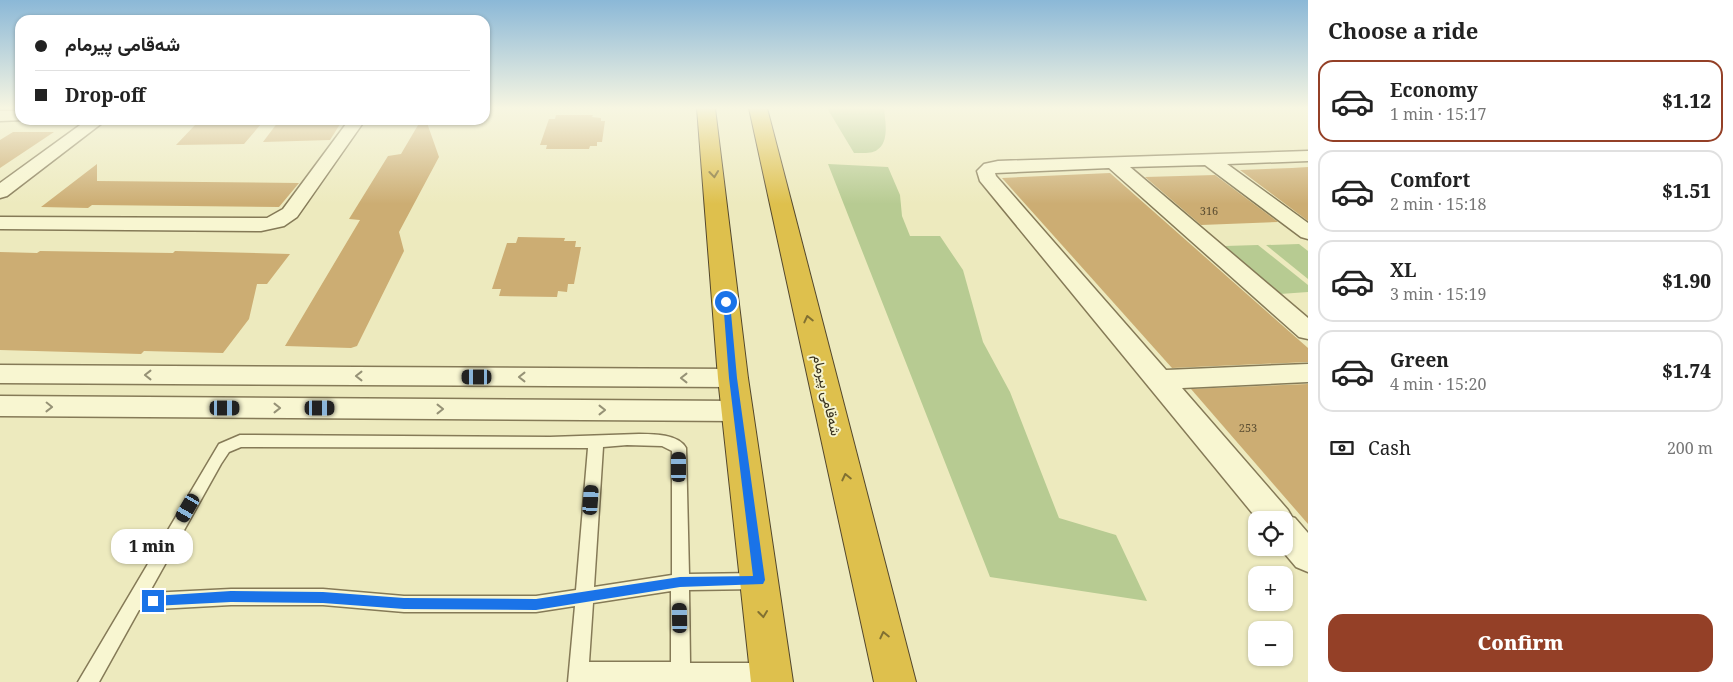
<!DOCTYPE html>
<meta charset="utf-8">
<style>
body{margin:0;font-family:"Noto Serif",Vazirmatn,serif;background:#f6f6f6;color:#222;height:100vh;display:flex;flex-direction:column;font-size:19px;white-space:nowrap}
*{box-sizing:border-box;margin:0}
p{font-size:16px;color:#767676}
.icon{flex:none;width:28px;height:28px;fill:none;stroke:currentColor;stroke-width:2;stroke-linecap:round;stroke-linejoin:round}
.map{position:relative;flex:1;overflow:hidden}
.side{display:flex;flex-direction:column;background:#fff;width:425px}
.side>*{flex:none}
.hud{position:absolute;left:15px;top:15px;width:475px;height:110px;border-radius:15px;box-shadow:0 1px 4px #0004;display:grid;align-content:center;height:110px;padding:0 20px;background:#fff}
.controls{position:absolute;left:1248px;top:511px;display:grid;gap:10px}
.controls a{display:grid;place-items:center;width:45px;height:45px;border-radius:10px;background:#fff;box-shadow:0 1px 4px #0004;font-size:25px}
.end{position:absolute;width:22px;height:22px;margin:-11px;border:6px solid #1a73e8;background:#fff;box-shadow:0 0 0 2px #fff}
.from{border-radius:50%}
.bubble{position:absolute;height:35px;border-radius:15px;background:#fff;box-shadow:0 1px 4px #0004;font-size:16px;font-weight:800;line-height:35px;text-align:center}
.car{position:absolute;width:15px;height:30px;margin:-15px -8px;border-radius:6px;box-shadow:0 0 4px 1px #0007;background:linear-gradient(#222 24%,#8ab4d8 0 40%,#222 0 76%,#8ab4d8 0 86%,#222 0)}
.hud b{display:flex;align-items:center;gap:18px;height:48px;font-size:19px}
.hud b+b{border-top:1px solid #e0e0e0}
.hud i{width:12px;height:12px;background:#222}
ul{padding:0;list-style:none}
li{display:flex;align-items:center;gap:15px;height:82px;margin:0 10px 8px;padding:0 10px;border:2px solid #e0e0e0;border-radius:15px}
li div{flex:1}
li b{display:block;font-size:19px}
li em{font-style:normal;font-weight:800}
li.selected{border-color:#944027}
li>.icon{width:45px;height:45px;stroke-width:1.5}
h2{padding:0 20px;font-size:22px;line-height:60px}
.pay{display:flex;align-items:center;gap:12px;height:55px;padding:0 20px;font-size:19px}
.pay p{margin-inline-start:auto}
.cta{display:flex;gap:10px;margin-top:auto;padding:10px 20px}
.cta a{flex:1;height:58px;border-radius:15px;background:#944027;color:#fff;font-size:20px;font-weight:800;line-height:58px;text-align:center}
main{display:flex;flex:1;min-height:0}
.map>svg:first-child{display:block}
.green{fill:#b7cb92}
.building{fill:#ccad73}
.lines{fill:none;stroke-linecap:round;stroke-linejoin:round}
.lane-casing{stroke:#857a57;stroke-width:3}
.street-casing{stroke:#857a57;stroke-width:3}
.highway-casing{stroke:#53472c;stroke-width:2}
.lane{fill:#f8f6d1;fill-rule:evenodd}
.street{fill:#f8f6d1;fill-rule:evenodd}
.highway{fill:#dec04d;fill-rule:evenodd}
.oneway{stroke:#817032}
.oneway2{stroke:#969276}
.route{fill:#1a73e8}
.labels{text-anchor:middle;stroke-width:4;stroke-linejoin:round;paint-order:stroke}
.number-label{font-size:11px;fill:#5b4e32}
.street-label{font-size:14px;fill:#352e1c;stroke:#f5f3cd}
</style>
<main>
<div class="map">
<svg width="1308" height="682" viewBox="0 0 1308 682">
<rect width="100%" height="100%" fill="#edeabe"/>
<g class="green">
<path d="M 827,108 L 884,108 C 885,120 890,142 877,150 C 872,154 860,153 854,153 Z"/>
<path d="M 828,164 L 888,167 L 900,195 L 902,216 L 910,236 L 940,236 L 963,270 L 983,342 L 1010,392 L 1059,518 L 1116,535 L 1147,601 L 990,577 Z"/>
<path d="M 1299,244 L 1308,251 L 1308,279 L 1266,245 Z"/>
<path d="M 1258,245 L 1308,285 L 1308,292 L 1280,294 L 1225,246 Z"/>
</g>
<g class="building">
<path d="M 556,115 L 593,115 L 592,117 L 601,118 L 601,121 L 605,121 L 602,142 L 597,142 L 597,146 L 590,146 L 589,149 L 546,149 L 547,145 L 540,145 L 549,119 L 555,119 Z"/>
<path d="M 421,120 L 426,120 L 439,157 L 399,232 L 404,251 L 357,346 L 351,348 L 285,346 L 360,220 L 349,219 L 388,156 L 401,154 Z"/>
<path d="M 310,121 L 342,121 L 330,140 L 263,142 L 278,122 Z"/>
<path d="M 261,124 L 244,144 L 176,145 L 195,125 Z"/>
<path d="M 13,132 L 54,132 L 0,168 L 0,140 Z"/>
<path d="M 97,164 L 97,181 L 299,183 L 279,207 L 92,205 L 88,208 L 41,207 Z"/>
<path d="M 1308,167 L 1308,221 L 1240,170 L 1292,168 Z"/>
<path d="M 1110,173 L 1308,348 L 1308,362 L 1172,368 L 1002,178 Z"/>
<path d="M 1215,175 L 1278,222 L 1201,225 L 1145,177 Z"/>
<path d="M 518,237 L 565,238 L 564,241 L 576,241 L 575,247 L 581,247 L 574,284 L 568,284 L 567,292 L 558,291 L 557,297 L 499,296 L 501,289 L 492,289 L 507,243 L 516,243 Z"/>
<path d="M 40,251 L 173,253 L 175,251 L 290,254 L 267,284 L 257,284 L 249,319 L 223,353 L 144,351 L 141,354 L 0,350 L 0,252 L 37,253 Z"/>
<path d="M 1308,384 L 1308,524 L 1191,389 Z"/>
</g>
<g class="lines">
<g class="lane-casing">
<path id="lane" d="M 639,434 C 653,434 679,434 686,448 L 689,574 L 757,573 L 763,575 L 766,581 L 763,587 L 757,589 L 689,590 L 690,663 L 766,663 L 773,666 L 776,673 L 773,680 L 767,682 L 568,682 L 575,606 L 536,612 L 404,612 L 323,605 L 231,605 L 139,610 L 99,682 L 78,682 L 219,444 L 240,435 L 550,437 ZM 627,445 L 662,446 L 672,451 L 672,575 L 594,587 L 603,447 ZM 241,447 L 588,448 L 576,590 L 536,596 L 404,596 L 323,589 L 231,589 L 149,593 L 221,464 L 229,452 ZM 671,591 L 671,662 L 589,662 L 593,603 Z"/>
</g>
<g class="street-casing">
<g id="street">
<path d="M 0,111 L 20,111 L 20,120 L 23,120 L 0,121 Z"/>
<path d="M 87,120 L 106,120 L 7,196 L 0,198 L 0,183 Z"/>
<path d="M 349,120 L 365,120 L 297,217 L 284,226 L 261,231 L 0,229 L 0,217 L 267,218 L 283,209 Z"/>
<path d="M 1308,151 L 1308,161 L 1227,164 L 1308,223 L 1308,239 L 1301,237 L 1205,165 L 1130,167 L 1308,318 L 1308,339 L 1299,337 L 1109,168 L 995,173 L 996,176 L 1166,370 L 1308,364 L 1308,382 L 1182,388 L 1288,510 L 1292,517 L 1295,518 L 1308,533 L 1308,572 L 1296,567 L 1280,548 L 1284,548 L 1284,520 L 1258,520 L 980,181 L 977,171 L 984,164 L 998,161 Z"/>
<path d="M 0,365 L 733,369 L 742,371 L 746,378 L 742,385 L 733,387 L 0,383 Z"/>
<path d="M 0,396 L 738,401 L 748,404 L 752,411 L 748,418 L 738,421 L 0,416 Z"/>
</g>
</g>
<g class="highway-casing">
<g id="highway">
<path d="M 697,108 L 715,108 L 748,378 L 793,682 L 751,682 L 718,378 Z"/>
<path d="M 749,108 L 767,108 L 916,682 L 874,682 Z"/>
</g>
</g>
<use href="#lane" class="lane"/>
<use href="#street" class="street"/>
<use href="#highway" class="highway"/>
</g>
<defs><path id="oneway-chevron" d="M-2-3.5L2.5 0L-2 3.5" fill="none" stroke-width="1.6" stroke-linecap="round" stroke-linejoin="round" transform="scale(1.25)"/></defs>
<g class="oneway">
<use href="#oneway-chevron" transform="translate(714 174) rotate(84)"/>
<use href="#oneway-chevron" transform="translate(808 319) rotate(-103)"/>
<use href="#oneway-chevron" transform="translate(846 477) rotate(-103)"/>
<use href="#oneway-chevron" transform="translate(763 614) rotate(83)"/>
<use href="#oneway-chevron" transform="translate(884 635) rotate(-103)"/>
</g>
<g class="oneway2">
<use href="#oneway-chevron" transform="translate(148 375) rotate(-180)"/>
<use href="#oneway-chevron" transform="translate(359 376) rotate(-180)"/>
<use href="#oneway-chevron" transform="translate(522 377) rotate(-180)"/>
<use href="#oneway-chevron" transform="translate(684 378) rotate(-180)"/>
<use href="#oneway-chevron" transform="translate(49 407) rotate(1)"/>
<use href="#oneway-chevron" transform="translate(277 408)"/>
<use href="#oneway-chevron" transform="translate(440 409)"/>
<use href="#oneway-chevron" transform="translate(602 410)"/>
</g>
<linearGradient id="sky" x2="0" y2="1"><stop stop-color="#8bb8d7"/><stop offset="0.53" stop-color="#f7f6e2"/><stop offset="1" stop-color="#f7f6e2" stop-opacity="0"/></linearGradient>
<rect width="1308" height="204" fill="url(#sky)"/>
<path class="route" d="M 723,300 L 730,302 L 737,378 L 765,580 L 763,584 L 680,587 L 536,610 L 404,609 L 323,603 L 231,602 L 153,606 L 149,605 L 147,601 L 149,597 L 153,596 L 231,591 L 323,592 L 404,598 L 536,599 L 680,577 L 753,576 L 729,378 Z"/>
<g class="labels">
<g class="number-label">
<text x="1209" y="215">316</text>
<text x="1248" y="432">253</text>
</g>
<g class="street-label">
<text transform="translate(827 395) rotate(77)" y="5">شەقامی پیرمام</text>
</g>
</g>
</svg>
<div class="controls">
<a><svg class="icon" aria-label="locate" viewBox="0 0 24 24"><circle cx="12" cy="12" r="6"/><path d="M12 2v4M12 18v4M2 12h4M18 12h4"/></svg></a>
<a>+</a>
<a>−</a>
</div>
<i class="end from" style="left:726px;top:302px"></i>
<i class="end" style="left:153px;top:601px"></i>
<div class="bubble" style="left:111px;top:529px;width:82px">1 min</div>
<i class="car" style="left:477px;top:377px;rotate:270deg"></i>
<i class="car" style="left:225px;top:408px;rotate:90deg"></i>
<i class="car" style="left:320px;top:408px;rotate:90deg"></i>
<i class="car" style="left:679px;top:467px;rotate:0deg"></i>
<i class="car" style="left:591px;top:500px;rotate:4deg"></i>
<i class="car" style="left:188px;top:508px;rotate:210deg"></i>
<i class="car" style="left:680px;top:618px;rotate:359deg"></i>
<div class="hud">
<b><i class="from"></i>شەقامی پیرمام</b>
<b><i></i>Drop-off</b>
</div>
</div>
<section class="side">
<h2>Choose a ride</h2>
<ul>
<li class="selected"><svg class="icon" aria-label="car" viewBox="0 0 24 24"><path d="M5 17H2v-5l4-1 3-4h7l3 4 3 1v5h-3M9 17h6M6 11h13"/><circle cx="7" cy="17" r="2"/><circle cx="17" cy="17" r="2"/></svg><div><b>Economy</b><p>1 min · 15:17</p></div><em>$1.12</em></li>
<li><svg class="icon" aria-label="car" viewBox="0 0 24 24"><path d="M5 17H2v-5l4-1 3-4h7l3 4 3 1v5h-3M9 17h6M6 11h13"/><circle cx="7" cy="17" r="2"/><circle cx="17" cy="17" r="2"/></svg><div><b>Comfort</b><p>2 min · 15:18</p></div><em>$1.51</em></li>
<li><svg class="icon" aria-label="car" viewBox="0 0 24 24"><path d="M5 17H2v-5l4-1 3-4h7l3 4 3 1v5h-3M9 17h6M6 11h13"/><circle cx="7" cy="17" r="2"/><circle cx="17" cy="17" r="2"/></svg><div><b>XL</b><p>3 min · 15:19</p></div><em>$1.90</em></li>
<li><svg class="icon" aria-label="car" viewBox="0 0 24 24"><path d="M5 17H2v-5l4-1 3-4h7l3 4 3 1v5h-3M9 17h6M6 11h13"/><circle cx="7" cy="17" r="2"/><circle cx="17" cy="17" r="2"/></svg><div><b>Green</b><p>4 min · 15:20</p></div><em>$1.74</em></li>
</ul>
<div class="pay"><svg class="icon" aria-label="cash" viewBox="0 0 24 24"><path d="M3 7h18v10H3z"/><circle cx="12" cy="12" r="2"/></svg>Cash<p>200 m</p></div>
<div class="cta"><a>Confirm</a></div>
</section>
</main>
